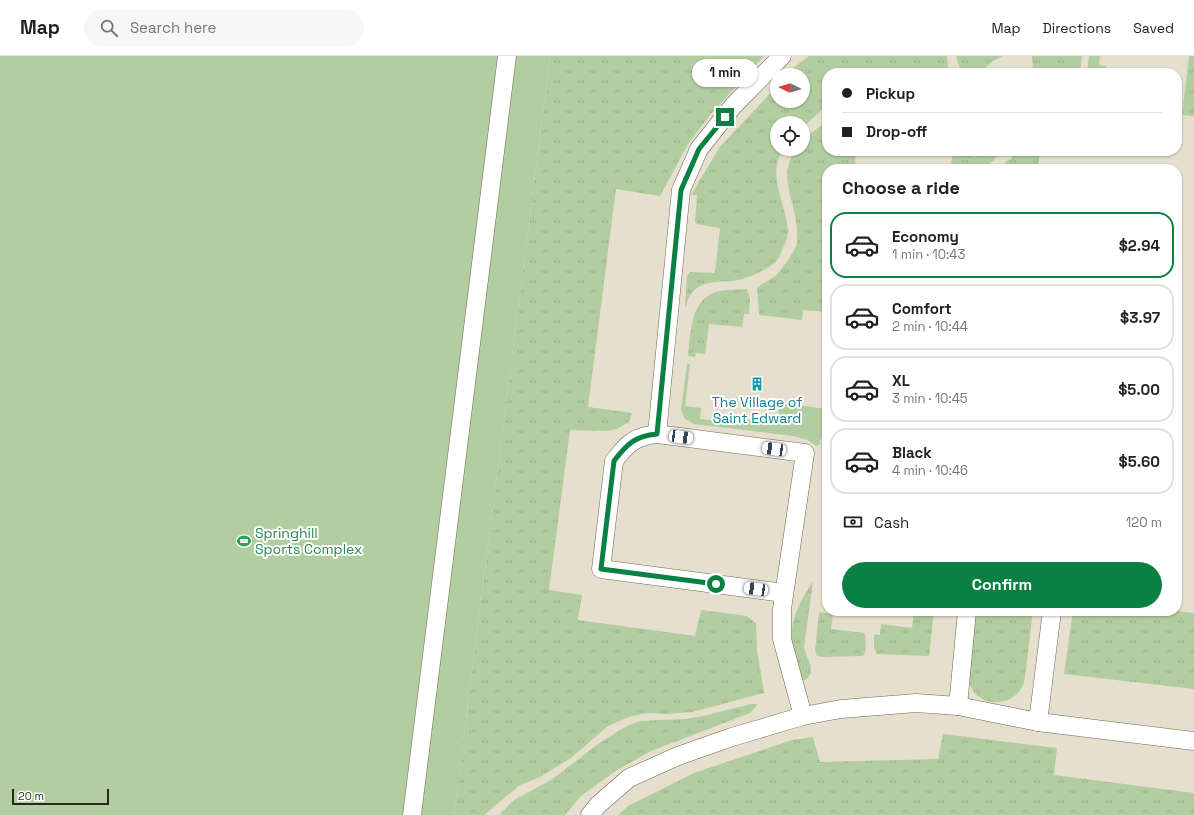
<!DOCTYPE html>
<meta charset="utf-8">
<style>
body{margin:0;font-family:"Space Grotesk",sans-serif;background:#f6f6f6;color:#202124;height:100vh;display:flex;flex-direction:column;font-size:15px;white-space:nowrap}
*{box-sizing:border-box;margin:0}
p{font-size:13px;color:#757577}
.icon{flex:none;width:22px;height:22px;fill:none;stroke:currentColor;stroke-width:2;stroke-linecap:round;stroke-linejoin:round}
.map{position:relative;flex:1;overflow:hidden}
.sheet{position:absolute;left:822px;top:108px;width:360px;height:452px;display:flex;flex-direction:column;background:#fff;border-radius:16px;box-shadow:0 1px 3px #0004}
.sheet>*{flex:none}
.banner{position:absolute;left:822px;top:12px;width:360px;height:88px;border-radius:16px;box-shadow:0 1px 3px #0004;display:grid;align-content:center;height:88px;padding:0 20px;background:#fff}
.needle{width:26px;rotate:275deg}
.buttons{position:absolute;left:770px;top:12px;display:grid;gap:8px}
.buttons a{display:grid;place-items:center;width:40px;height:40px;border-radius:50%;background:#fff;box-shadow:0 1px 3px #0004;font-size:20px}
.scale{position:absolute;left:12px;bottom:10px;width:97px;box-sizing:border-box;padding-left:4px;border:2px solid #2a2721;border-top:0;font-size:11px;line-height:14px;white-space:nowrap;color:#2a2721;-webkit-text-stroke:3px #fff;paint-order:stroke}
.end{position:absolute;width:18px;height:18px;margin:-9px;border:5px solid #0b8043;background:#fff;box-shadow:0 0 0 2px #fff}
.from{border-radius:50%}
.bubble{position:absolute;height:28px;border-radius:14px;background:#fff;box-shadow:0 1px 3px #0004;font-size:13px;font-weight:700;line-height:28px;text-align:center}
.car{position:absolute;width:12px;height:24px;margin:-12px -6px;border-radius:5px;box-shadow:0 0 3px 1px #0007;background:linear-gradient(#fff 24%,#345 0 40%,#fff 0 76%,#345 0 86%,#fff 0)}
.banner b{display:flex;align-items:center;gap:14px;height:38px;font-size:15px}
.banner b+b{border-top:1px solid #e0e0e0}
.banner i{width:10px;height:10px;background:#202124}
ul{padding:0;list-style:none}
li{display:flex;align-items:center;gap:12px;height:66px;margin:0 8px 6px;padding:0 12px;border:2px solid #e0e0e0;border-radius:16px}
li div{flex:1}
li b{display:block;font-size:15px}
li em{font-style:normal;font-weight:700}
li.on{border-color:#0b8043}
li>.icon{width:36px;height:36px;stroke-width:1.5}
h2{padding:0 20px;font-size:18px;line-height:48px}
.pay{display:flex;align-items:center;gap:10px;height:44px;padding:0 20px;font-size:15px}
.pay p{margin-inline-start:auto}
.button{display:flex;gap:8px;margin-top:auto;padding:8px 20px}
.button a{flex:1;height:46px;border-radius:24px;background:#0b8043;color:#fff;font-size:16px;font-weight:700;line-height:46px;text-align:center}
header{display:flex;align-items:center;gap:24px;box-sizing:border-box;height:56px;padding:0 20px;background:#fff;border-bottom:1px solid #e0e0e0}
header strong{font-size:19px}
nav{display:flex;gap:22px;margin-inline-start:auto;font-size:14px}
.search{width:280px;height:36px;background:#f6f6f6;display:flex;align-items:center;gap:10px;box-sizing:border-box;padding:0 14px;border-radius:22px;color:#757577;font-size:15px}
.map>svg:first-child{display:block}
.grass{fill:url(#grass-tufts)}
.garden{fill:#b2cd9f}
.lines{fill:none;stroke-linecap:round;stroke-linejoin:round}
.service-casing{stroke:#6c6758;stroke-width:19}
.service{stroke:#fff;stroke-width:18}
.route{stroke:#0b8043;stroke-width:5}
.labels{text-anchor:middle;stroke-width:4;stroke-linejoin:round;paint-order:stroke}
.culture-label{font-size:14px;fill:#0d838f;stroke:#fff}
.leisure-label{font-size:14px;fill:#27864d;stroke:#fff;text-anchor:start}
</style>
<header>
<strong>Map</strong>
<div class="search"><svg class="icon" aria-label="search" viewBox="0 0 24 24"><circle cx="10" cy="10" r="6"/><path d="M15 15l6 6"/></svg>Search here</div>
<nav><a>Map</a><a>Directions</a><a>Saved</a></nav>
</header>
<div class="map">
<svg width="1194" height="759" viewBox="0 0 1194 759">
<defs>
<pattern id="grass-tufts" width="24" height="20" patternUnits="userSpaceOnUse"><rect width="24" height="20" fill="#b2cd9f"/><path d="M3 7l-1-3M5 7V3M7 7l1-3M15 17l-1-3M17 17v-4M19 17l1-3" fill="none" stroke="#99b089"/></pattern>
</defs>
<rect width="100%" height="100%" fill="#e6dfce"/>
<g class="grass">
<path d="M 550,0 L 764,0 L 710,59 L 688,88 L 660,140 L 616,133 L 588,351 L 632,357 L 629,366 L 617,373 L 607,375 L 570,374 L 549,534 L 582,539 L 578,564 L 695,580 L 701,554 L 747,560 L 756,567 L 757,594 L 764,637 L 692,656 L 666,658 L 646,657 L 629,661 L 608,670 L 571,702 L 540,721 L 520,729 L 484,759 L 454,759 Z"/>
<path d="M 809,0 L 947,0 L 949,17 L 827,17 L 827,52 L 822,54 L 803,71 L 803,67 L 777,67 L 777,93 L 784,93 C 765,119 787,148 788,176 C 788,182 784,190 781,196 C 780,199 779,202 777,204 C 768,214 747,223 733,225 C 719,226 701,224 691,238 C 688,242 687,248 685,252 L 687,220 L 690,216 L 715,217 L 720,172 L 696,168 L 695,165 L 697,139 L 691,139 L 719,92 L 777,30 L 777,45 L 803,45 L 803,19 L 787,19 L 793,12 Z"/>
<path d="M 956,0 L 1003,0 L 991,6 L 981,17 L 963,17 L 960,13 Z"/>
<path d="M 1032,0 L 1082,0 L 1080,17 L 1033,17 Z"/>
<path d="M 1089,0 L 1100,0 L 1099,9 L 1107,10 L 1106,17 L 1087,17 Z"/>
<path d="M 1189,0 L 1194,0 L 1194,60 L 1182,59 Z"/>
<path d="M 827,65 L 827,95 L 856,95 L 855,110 L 865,111 L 865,113 L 827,113 L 827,256 L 803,254 L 802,264 L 759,259 L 757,232 C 764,225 773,224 779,216 C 785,209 792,199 796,190 C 798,186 797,180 797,175 C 797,147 775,119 797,93 L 803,93 L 803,85 L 807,80 Z"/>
<path d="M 953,95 L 974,95 L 974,100 L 981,111 L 980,113 L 950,113 Z"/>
<path d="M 1015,95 L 1040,95 L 1038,113 L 1000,113 L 1008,103 L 1010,104 Z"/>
<path d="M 747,233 L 750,243 L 749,258 L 744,258 L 742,271 L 709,268 L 705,298 L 696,297 L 695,301 L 688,300 C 691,278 690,244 716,236 C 725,233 738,234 747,233 Z"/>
<path d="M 827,502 L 827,535 L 823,535 Z"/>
<path d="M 813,525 L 804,591 C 807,605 820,618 801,626 C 788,579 786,567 813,525 Z"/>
<path d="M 914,555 L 934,555 L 929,600 L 876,598 L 874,591 L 874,578 L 880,579 L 881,568 L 912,572 Z"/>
<path d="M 975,555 L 1033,555 L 1025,620 C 1025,623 1024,627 1023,629 C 1015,648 988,652 975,637 C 971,633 969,626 967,620 Z"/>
<path d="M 1073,555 L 1177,555 L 1194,557 L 1194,633 L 1064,618 Z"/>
<path d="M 819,556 L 833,558 L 831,573 L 865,577 L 866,594 L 864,599 L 861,600 L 822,601 L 817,600 L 815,595 Z"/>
<path d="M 751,648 L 758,648 L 750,657 L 651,695 L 617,714 L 581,740 L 565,759 L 499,759 L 514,744 L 551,724 L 598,688 L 627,670 L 640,665 L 686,663 L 703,660 Z"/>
<path d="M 943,678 L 1057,692 L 1054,719 L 1194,737 L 1194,759 L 618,759 L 628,750 L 694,717 L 792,684 L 813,681 L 820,706 L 938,703 Z"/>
</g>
<g class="garden">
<path d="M 0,0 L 550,0 L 454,759 L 0,759 Z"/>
<path d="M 974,95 L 1000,95 L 994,104 L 983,113 C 978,108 975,102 974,95 Z"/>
<path d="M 687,308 L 690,308 L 685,350 L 701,352 L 700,363 L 727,366 L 728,361 L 777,367 L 780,347 L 827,353 L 827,378 L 819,385 L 821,388 L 816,390 L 808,384 L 793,380 L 694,368 L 685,363 L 681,354 Z"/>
</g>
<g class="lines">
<g class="service-casing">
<g id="service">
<path d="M 782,0 L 733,50 L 699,93 L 681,134 L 657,378 L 805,397 L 782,553 L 782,583 L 803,660"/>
<path d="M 657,378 C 635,380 627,388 614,405 L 601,513 L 784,537"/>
<path d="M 958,650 L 967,555"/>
<path d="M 1038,666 L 1052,555"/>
<path d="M 412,759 L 507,0"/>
<path d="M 590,759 L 598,749 L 629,722 L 678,700 L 732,681 L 803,660 L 841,653 L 916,647 L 958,650 L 1038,666 L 1194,685"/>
</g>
</g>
<use href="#service" class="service"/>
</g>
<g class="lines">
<path class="route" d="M 716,528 L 601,513 L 614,405 C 627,388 635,380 657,378 L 681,134 L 699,93 L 725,61"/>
</g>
<defs>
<g id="building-bare" transform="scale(1.08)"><path d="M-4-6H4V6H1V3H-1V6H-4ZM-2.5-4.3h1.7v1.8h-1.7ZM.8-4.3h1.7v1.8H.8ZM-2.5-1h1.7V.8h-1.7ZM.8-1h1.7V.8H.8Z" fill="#0f9aa8" stroke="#fff" stroke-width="2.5" paint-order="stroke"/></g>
<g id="stadium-bare" transform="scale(1.08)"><path d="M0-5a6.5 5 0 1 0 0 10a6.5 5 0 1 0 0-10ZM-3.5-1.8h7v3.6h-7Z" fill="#2e9e5b" stroke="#fff" stroke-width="2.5" paint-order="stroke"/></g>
</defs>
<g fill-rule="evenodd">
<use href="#building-bare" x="757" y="328"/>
<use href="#stadium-bare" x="244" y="485"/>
</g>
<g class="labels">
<g class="culture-label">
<text x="757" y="351">The Village of<tspan x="757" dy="16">Saint Edward</tspan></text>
</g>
<g class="leisure-label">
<text x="255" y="482">Springhill<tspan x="255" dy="16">Sports Complex</tspan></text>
</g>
</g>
</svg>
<div class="buttons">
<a><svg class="needle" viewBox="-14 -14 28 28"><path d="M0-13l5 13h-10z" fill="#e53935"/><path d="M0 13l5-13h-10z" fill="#757577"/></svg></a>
<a><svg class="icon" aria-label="locate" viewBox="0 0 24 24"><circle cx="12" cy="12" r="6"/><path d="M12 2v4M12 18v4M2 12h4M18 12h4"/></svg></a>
</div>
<div class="scale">20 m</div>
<i class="end from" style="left:716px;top:528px"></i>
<i class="end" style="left:725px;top:61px"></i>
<div class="bubble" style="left:692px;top:3px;width:66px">1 min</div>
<i class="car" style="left:681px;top:381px;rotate:98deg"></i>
<i class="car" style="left:774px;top:393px;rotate:278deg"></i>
<i class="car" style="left:756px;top:533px;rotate:278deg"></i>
<div class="banner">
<b><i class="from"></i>Pickup</b>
<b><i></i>Drop-off</b>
</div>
<section class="sheet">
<h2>Choose a ride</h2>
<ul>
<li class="on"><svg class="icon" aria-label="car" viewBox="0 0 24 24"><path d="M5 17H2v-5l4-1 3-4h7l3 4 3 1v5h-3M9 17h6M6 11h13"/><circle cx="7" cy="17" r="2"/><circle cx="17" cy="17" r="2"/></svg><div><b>Economy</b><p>1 min · 10:43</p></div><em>$2.94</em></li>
<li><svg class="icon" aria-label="car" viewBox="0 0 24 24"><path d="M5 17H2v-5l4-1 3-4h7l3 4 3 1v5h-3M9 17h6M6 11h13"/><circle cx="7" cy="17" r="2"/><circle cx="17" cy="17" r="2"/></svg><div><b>Comfort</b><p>2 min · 10:44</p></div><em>$3.97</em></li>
<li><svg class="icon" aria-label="car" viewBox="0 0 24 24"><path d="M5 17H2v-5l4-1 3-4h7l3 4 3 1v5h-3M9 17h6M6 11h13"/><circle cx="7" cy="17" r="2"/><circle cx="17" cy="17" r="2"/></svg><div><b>XL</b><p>3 min · 10:45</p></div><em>$5.00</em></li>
<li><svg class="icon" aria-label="car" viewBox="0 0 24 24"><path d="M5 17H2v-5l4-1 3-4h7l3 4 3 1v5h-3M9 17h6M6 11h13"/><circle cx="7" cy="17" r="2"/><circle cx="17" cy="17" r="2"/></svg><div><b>Black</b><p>4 min · 10:46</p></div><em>$5.60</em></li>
</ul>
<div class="pay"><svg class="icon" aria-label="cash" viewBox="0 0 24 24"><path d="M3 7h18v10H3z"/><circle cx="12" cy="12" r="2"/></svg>Cash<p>120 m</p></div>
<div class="button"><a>Confirm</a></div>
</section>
</div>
